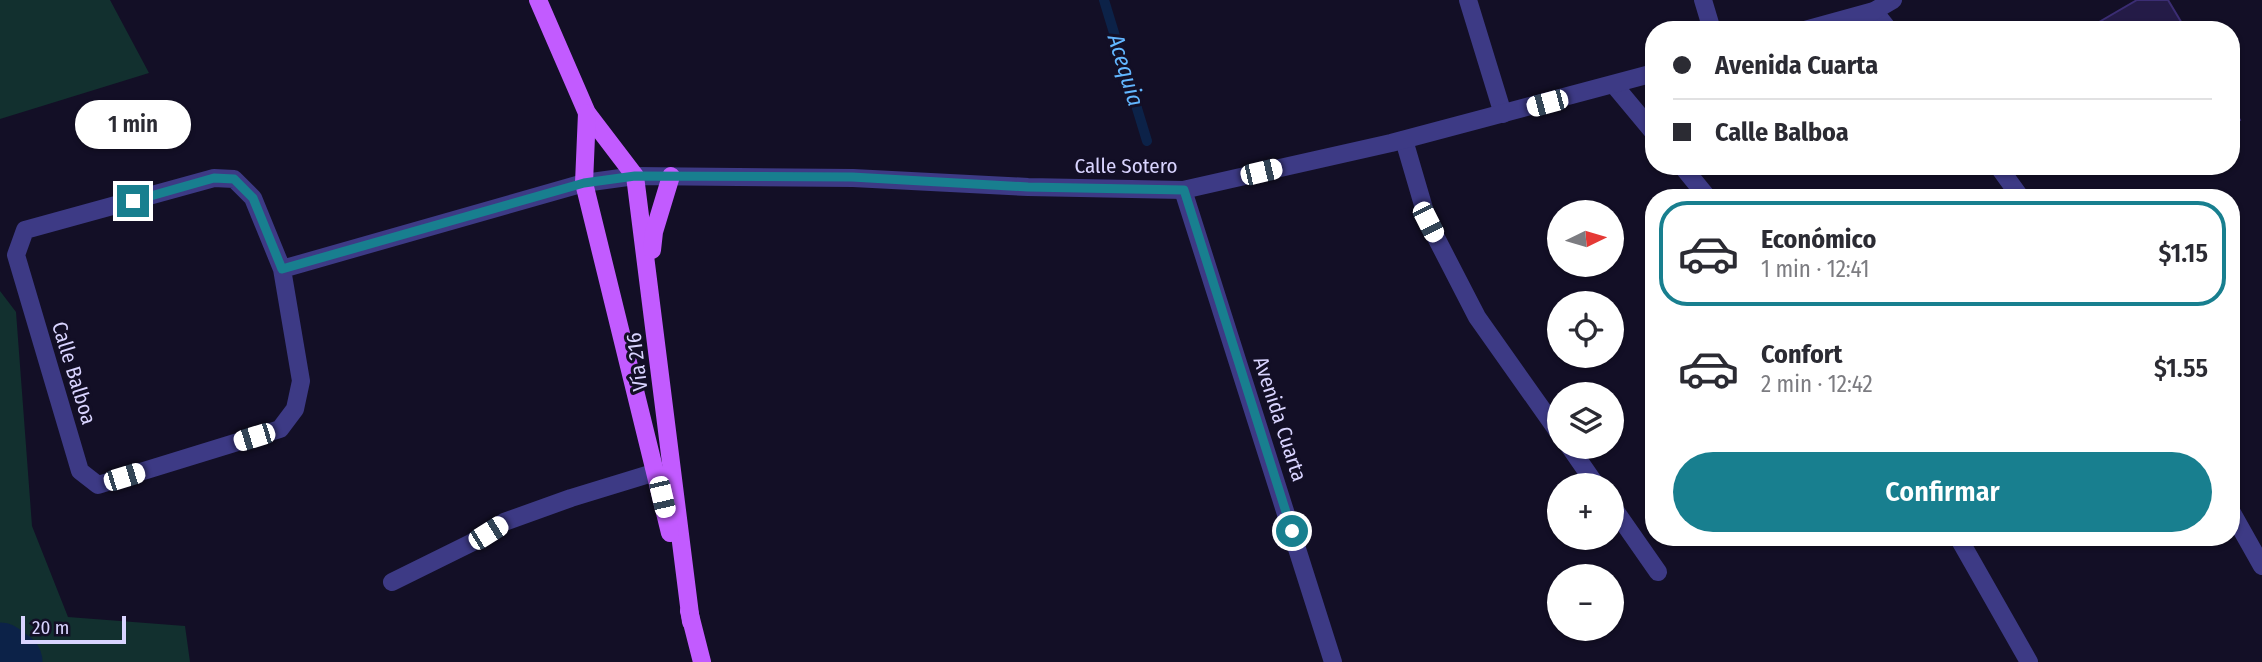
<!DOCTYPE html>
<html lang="es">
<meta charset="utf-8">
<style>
body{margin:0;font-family:"Fira Sans Condensed",sans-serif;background:#f7f7f7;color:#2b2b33;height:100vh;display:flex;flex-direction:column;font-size:26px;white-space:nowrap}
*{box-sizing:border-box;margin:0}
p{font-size:23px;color:#7c7c81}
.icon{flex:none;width:38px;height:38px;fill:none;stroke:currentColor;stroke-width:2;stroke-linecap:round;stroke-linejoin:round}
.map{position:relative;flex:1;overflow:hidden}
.sheet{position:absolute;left:1645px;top:189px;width:595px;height:357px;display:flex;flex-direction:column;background:#fff;border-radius:28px;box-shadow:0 2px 5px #0004}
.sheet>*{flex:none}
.top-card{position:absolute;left:1645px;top:21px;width:595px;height:154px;border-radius:28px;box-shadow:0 2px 5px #0004;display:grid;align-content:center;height:154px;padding:0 28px;background:#fff}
.needle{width:46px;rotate:85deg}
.fabs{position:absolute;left:1547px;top:200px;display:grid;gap:14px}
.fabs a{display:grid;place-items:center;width:77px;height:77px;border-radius:50%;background:#fff;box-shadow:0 2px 5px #0004;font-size:35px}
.scale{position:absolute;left:21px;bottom:18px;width:105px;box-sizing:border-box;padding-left:7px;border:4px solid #d9d4ff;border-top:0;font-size:19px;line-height:24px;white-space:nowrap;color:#d9d4ff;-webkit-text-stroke:5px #130f26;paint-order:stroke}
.end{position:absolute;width:32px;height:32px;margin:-16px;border:9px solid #187f8f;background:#fff;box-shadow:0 0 0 4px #fff}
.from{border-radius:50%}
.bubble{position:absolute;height:49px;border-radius:24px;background:#fff;box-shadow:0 2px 5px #0004;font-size:23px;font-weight:600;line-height:49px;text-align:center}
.car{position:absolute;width:21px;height:42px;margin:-21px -10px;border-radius:9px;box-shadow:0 0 5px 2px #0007;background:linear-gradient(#fff 24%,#345 0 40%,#fff 0 76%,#345 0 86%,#fff 0)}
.top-card b{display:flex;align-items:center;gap:24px;height:66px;font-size:26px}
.top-card b+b{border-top:2px solid #e1e1e2}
.top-card i{width:18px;height:18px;background:#2b2b33}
ul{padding:12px 0 0;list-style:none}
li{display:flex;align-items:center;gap:21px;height:105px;margin:0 14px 10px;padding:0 14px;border:4px solid transparent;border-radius:28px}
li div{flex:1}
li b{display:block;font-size:26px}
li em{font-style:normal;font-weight:600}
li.active{border-color:#187f8f}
li>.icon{width:63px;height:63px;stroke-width:1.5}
.button{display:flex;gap:14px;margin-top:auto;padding:14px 28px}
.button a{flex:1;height:80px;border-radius:42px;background:#187f8f;color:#fff;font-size:28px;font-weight:600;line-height:80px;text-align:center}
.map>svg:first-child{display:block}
.green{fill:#12302f}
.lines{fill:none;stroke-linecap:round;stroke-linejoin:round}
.stream{stroke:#0c2248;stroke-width:10}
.river{stroke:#0c2248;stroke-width:63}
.building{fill:#241b47;stroke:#3b2d73;stroke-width:2}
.minor{stroke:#3d3a85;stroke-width:18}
.major{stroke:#c25bff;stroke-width:18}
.route{stroke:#187f8f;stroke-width:9}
.labels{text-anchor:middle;stroke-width:6;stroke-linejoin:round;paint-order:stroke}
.street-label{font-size:21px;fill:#d9d4ff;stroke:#130f26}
.water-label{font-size:23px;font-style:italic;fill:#62b6ff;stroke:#130f26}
</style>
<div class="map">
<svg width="2262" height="662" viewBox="0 0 2262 662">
<rect width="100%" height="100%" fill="#130f26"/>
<g class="green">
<path d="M 0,0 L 110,0 L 149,73 L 0,119 Z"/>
<path d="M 0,291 L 16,312 L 32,526 L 68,617 L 185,626 L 190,662 L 0,662 Z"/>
</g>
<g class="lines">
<path class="stream" d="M 1104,0 L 1147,141"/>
<path class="river" d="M 0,654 L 11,662"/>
</g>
<g class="building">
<path d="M 2137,0 L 2168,0 L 2186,30 L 2098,30 L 2094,25 Z"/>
<path d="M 2231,105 L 2240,120 L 2231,128 Z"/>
</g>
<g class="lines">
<g class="minor">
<path d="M 1468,0 L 1503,114"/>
<path d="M 1703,0 L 1712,30"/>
<path d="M 1874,11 L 1889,30"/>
<path d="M 1805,30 L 1874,11 L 1893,0"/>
<path d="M 1614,85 L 1654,133"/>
<path d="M 1404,140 L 1428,222 L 1477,317 L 1559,433"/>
<path d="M 1682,166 L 1708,198"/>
<path d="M 1998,166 L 2021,198"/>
<path d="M 1183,190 L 1333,662"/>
<path d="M 282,269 L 253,198 L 234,179 L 214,178 L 25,230 L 16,255 L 80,471 L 98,485 L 280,429 L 295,409 L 301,381 L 282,269 L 584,183 L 635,176 L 853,178 L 1028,187 L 1183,190 L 1391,143 L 1654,73"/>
<path d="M 1569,446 L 1596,485"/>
<path d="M 1612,506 L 1658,572"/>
<path d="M 2231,511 L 2262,566"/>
<path d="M 1958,537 L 2029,662"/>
<path d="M 392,582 L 471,543 L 504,522 L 571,498 L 656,472"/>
</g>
<g class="major">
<path d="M 538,0 L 587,113 L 635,176 L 691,622"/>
<path d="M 587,113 L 584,183 L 670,533"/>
<path d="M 652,250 L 654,232 L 671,176"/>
<path d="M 689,611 L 702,662"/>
</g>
</g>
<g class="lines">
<path class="route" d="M 133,201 L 214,178 L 234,179 L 253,198 L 282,269 L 584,183 L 635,176 L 852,177 L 1028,187 L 1184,190 L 1292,531"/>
</g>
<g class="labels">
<g class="street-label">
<text x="1126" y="173">Calle Sotero</text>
<text transform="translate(637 362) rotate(-97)" y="7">Vía 216</text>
<text transform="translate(74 373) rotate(73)" y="7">Calle Balboa</text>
<text transform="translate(1280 419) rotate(72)" y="7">Avenida Cuarta</text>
</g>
<g class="water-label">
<text transform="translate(1126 70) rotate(73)" y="8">Acequia</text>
</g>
</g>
</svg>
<div class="fabs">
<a><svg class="needle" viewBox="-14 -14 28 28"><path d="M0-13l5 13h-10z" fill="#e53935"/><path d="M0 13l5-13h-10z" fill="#7c7c81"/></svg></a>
<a><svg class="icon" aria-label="locate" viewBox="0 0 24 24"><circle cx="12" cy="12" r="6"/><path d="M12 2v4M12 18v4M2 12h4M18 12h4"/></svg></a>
<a><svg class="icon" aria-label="layers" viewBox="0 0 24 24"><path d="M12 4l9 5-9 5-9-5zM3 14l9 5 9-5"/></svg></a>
<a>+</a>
<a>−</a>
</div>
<div class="scale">20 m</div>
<i class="end from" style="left:1292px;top:531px"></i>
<i class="end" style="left:133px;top:201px"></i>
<div class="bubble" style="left:75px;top:100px;width:116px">1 min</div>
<i class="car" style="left:1547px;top:103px;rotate:255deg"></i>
<i class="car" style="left:1261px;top:172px;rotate:77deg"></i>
<i class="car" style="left:1428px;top:222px;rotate:153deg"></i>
<i class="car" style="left:254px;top:437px;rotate:253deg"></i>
<i class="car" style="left:124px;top:477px;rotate:73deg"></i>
<i class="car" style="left:662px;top:497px;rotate:167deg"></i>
<i class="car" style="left:488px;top:533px;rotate:58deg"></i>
<div class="top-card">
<b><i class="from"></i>Avenida Cuarta</b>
<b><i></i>Calle Balboa</b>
</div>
<section class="sheet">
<ul>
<li class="active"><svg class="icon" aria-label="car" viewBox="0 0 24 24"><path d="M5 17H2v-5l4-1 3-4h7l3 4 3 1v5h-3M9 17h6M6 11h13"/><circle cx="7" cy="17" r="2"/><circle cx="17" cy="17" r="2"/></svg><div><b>Económico</b><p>1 min · 12:41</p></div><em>$1.15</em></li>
<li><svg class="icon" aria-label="car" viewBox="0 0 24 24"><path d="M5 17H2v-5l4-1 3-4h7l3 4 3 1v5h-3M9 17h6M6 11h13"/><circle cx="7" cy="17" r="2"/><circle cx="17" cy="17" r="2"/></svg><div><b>Confort</b><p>2 min · 12:42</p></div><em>$1.55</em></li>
</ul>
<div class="button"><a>Confirmar</a></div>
</section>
</div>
